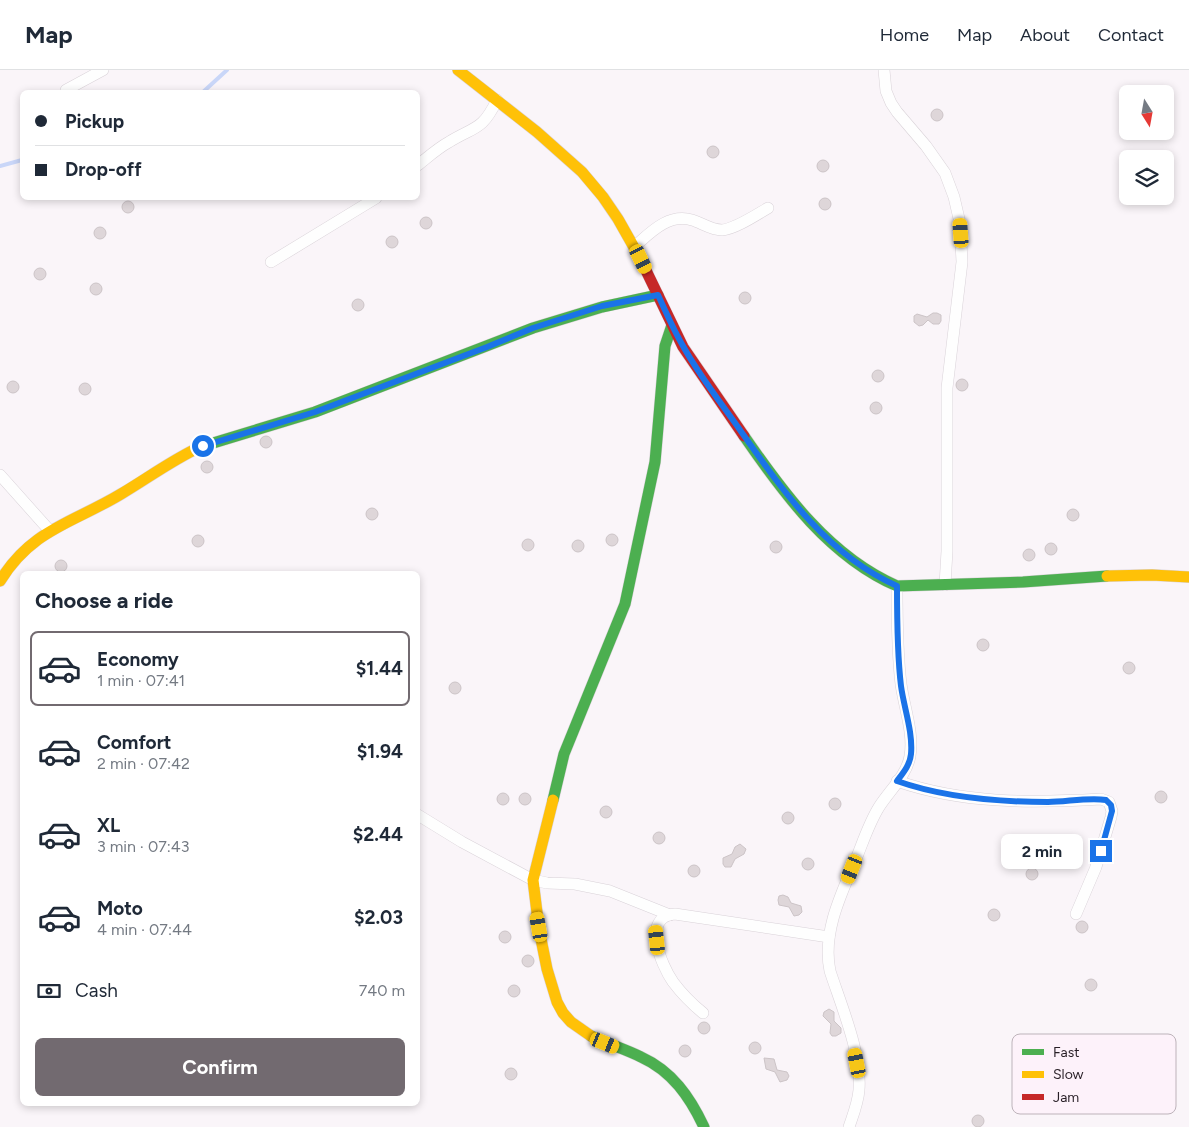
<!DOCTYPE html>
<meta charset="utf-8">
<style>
body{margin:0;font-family:Figtree,sans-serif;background:#f2f2f3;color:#1f2937;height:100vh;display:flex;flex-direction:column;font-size:19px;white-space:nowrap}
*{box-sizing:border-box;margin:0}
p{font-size:16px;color:#747a83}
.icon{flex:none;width:28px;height:28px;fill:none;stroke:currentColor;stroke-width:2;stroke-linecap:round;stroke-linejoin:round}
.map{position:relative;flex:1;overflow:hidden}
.details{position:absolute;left:20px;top:501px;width:400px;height:535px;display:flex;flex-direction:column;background:#fff;border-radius:8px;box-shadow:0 2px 8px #0003}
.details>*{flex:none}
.guide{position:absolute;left:20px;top:20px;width:400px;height:110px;border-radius:8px;box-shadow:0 2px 8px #0003;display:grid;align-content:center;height:110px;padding:0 15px;background:#fff}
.needle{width:32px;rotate:169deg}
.buttons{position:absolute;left:1119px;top:15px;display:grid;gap:10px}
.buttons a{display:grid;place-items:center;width:55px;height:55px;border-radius:8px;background:#fff;box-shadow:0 2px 8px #0003;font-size:25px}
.end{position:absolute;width:22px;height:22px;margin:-11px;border:6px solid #1a73e8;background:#fff;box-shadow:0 0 0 2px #fff}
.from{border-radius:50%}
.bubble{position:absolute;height:35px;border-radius:8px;background:#fff;box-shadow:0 2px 8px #0003;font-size:16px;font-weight:700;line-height:35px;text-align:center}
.car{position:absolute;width:15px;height:30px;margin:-15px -8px;border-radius:6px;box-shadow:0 0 4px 1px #0007;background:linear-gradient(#f5c518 24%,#345 0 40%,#f5c518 0 76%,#345 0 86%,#f5c518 0)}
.guide b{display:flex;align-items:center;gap:18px;height:48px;font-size:19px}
.guide b+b{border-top:1px solid #e0e1e3}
.guide i{width:12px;height:12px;background:#1f2937}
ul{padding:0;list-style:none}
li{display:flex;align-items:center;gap:15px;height:75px;margin:0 10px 8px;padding:0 5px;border:2px solid transparent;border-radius:8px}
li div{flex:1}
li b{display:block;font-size:19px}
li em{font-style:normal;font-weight:700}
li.current{border-color:#726a70}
li>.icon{width:45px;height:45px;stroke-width:1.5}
h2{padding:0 15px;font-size:22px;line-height:60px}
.pay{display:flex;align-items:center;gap:12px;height:55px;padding:0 15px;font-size:19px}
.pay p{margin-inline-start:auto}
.cta{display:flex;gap:10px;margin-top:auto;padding:10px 15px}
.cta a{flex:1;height:58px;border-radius:8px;background:#726a70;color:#fff;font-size:20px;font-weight:700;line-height:58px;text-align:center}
header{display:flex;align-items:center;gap:30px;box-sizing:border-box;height:70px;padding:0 25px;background:#fff;border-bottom:1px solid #e0e1e3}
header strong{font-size:24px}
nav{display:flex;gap:28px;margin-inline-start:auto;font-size:18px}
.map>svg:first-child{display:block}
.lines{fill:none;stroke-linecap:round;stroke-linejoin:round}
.stream{stroke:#c9d6f8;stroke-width:4}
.building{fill:#ded6d9;stroke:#ccc4c7}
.street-casing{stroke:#d9d2d8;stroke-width:12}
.fast-casing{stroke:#d9d2d8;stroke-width:12}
.slow-casing{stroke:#d9d2d8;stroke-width:12}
.jam-casing{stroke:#d9d2d8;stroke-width:12}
.street{stroke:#fefefe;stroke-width:11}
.fast{stroke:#4caf50;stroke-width:11}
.slow{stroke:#ffc107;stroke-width:11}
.jam{stroke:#c62828;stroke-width:11}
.route{stroke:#1a73e8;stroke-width:6}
.key{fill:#fdf2fa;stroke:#bdb3ba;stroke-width:1}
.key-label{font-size:14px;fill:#281f26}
</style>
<header>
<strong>Map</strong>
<nav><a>Home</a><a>Map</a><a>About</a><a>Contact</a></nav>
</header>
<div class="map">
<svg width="1189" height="1057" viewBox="0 0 1189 1057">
<rect width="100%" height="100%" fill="#faf5f9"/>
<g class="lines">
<g class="stream">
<path d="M 203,22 L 227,0"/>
<path d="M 0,96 L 22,90"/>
</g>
</g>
<g class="building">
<circle cx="937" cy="45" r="6"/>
<circle cx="713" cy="82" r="6"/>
<circle cx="823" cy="96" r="6"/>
<circle cx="825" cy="134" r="6"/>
<circle cx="128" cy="137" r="6"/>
<circle cx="426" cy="153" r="6"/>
<circle cx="100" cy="163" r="6"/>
<circle cx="392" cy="172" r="6"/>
<circle cx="40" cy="204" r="6"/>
<circle cx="96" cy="219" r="6"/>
<circle cx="745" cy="228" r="6"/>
<circle cx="358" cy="235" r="6"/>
<path d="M 933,243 L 937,243 L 941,245 L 941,251 L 939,254 L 933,254 L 928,250 L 923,255 L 919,256 L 914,252 L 914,246 L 917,244 L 927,247 Z"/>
<circle cx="878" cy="306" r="6"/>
<circle cx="962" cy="315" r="6"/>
<circle cx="13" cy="317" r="6"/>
<circle cx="85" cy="319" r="6"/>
<circle cx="876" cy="338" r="6"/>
<circle cx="266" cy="372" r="6"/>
<circle cx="207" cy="397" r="6"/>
<circle cx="372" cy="444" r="6"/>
<circle cx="1073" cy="445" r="6"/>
<circle cx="612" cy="470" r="6"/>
<circle cx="198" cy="471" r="6"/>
<circle cx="528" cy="475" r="6"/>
<circle cx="578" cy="476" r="6"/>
<circle cx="776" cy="477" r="6"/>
<circle cx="1051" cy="479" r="6"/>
<circle cx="1029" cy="485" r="6"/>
<circle cx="61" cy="496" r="6"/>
<circle cx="983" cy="575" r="6"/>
<circle cx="1129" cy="598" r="6"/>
<circle cx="455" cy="618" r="6"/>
<circle cx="1161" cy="727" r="6"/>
<circle cx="503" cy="729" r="6"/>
<circle cx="525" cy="729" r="6"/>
<circle cx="835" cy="734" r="6"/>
<circle cx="606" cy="742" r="6"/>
<circle cx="788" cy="748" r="6"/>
<circle cx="659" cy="768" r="6"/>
<path d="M 740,774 L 746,779 L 744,784 L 735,789 L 731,797 L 725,797 L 723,794 L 723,788 L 732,784 L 735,777 Z"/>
<circle cx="808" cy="794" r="6"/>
<circle cx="694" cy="801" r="6"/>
<circle cx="1032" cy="804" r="6"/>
<path d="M 783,825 L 788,827 L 791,833 L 801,836 L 802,842 L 799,845 L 794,846 L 789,837 L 779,835 L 778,830 L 779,826 Z"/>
<circle cx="994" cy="845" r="6"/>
<circle cx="1082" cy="857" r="6"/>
<circle cx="505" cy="867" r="6"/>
<circle cx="528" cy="891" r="6"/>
<circle cx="1091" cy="915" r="6"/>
<circle cx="514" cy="921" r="6"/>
<path d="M 829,939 L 834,942 L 834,951 L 841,958 L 841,963 L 836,966 L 832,966 L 830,963 L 831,954 L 823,946 L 824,942 Z"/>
<circle cx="704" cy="958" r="6"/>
<circle cx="755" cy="978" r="6"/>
<circle cx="685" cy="981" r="6"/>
<path d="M 764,988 L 774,989 L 777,1000 L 787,1002 L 789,1006 L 787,1010 L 780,1012 L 775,1002 L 766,999 Z"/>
<circle cx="511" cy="1004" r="6"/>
<circle cx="978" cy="1051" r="6"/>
</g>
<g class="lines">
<g class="street-casing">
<g id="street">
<path d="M 884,0 L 886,21 L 891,33 L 897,42 L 926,76 L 945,103 L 954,127 L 960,153 L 962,192 L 947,318 L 947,481 L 945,515"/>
<path d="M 66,20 L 103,0"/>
<path d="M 418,95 C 428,87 438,78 449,72 C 475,56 482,61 497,30"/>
<path d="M 634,177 C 650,163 668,143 692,150 C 702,153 711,160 722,160 C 735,159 756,145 768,138"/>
<path d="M 271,192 L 376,128"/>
<path d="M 0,405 L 50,461"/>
<path d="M 897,711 C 963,734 1033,733 1101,729 L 1109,732 L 1112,741 L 1111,747 L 1096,797 L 1076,844"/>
<path d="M 418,745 L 462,772 L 533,810 L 547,813 L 575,814 L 610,821 L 670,845"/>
<path d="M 703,943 C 692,934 682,924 673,912 C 661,895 641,846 675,844 L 829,867"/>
<path d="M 849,1057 C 853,1045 858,1033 859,1020 C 862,984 841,935 830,901 C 822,863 841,824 856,789 C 863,772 869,753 879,737 C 889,721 907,705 910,686 C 914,663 904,637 901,614 C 897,582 897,549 897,516"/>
</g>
</g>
<g class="fast-casing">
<g id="fast">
<path d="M 744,366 C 784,424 830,487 897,516 L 1023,512 L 1107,506"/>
<path d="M 200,377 L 315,342 L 533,258 L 602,237 L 658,225"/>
<path d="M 553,730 L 564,684 L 625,534 L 655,392 L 665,276 L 672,255"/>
<path d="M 591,966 C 608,974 625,979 641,987 C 672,1001 690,1027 704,1057"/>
</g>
</g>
<g class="slow-casing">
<g id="slow">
<path d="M 458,0 L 537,62 L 582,102 L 603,127 L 618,149 L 640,188"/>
<path d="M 1107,506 L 1152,505 L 1189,507"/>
<path d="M 0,511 C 32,459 73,453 121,424 C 148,408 172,390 200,377"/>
<path d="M 553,730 L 533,810 L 539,859 L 547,899 L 557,932 L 563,943 L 571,952 L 591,966"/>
</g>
</g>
<g class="jam-casing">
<path id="jam" d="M 640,188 L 683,277 L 744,366"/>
</g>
<use href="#street" class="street"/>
<use href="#fast" class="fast"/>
<use href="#slow" class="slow"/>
<use href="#jam" class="jam"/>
</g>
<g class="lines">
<path class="route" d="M 203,376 L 315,342 L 487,277 L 533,258 L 602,236 L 658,225 C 666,242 673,259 683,276 C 699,305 721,333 740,360 C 783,421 827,485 897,516 C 897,549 897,583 901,616 C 904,638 913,662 911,684 C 910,695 903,703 897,711 C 945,728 997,732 1048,732 C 1066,732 1089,727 1106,730 L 1111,735 L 1112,741 L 1101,781"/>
</g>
<rect x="1012" y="964" width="164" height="80" rx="8" class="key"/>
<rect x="1022" y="979" width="22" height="6" fill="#4caf50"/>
<rect x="1022" y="1001" width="22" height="7" fill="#ffc107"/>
<rect x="1022" y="1024" width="22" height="6" fill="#c62828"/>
<g class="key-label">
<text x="1053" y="987">Fast</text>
<text x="1053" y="1009">Slow</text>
<text x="1053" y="1032">Jam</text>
</g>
</svg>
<div class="buttons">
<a><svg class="needle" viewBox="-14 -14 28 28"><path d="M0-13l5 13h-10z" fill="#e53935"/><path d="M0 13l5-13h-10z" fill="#747a83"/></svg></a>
<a><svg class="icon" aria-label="layers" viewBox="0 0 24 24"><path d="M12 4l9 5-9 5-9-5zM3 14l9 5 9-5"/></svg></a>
</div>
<i class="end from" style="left:203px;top:376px"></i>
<i class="end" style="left:1101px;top:781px"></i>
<div class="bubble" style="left:1001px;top:764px;width:82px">2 min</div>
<i class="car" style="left:961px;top:163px;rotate:356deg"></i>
<i class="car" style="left:641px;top:189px;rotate:154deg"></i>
<i class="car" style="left:852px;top:799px;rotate:202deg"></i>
<i class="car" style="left:539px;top:857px;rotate:350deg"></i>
<i class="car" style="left:657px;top:870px;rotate:354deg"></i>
<i class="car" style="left:605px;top:973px;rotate:112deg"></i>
<i class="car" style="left:857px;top:993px;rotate:349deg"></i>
<div class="guide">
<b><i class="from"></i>Pickup</b>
<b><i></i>Drop-off</b>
</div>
<section class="details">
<h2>Choose a ride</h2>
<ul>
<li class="current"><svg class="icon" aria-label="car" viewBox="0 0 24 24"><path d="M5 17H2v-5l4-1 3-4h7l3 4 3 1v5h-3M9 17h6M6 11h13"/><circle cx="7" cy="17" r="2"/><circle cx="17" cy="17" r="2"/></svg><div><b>Economy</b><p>1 min · 07:41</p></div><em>$1.44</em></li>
<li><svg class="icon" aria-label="car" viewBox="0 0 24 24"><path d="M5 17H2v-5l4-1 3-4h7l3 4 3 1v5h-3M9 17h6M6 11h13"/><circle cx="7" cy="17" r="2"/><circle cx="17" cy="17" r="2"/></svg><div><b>Comfort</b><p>2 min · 07:42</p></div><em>$1.94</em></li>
<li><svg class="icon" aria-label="car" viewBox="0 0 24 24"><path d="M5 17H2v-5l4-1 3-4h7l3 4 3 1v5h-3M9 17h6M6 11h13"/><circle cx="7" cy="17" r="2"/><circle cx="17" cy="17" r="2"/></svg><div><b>XL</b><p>3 min · 07:43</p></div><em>$2.44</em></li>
<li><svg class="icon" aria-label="car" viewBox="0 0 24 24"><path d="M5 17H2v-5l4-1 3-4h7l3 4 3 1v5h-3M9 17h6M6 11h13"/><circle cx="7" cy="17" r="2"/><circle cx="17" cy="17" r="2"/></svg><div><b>Moto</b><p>4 min · 07:44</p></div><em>$2.03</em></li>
</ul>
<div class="pay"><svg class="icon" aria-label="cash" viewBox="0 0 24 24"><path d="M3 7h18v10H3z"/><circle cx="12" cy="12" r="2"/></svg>Cash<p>740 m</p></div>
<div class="cta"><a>Confirm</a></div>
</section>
</div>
